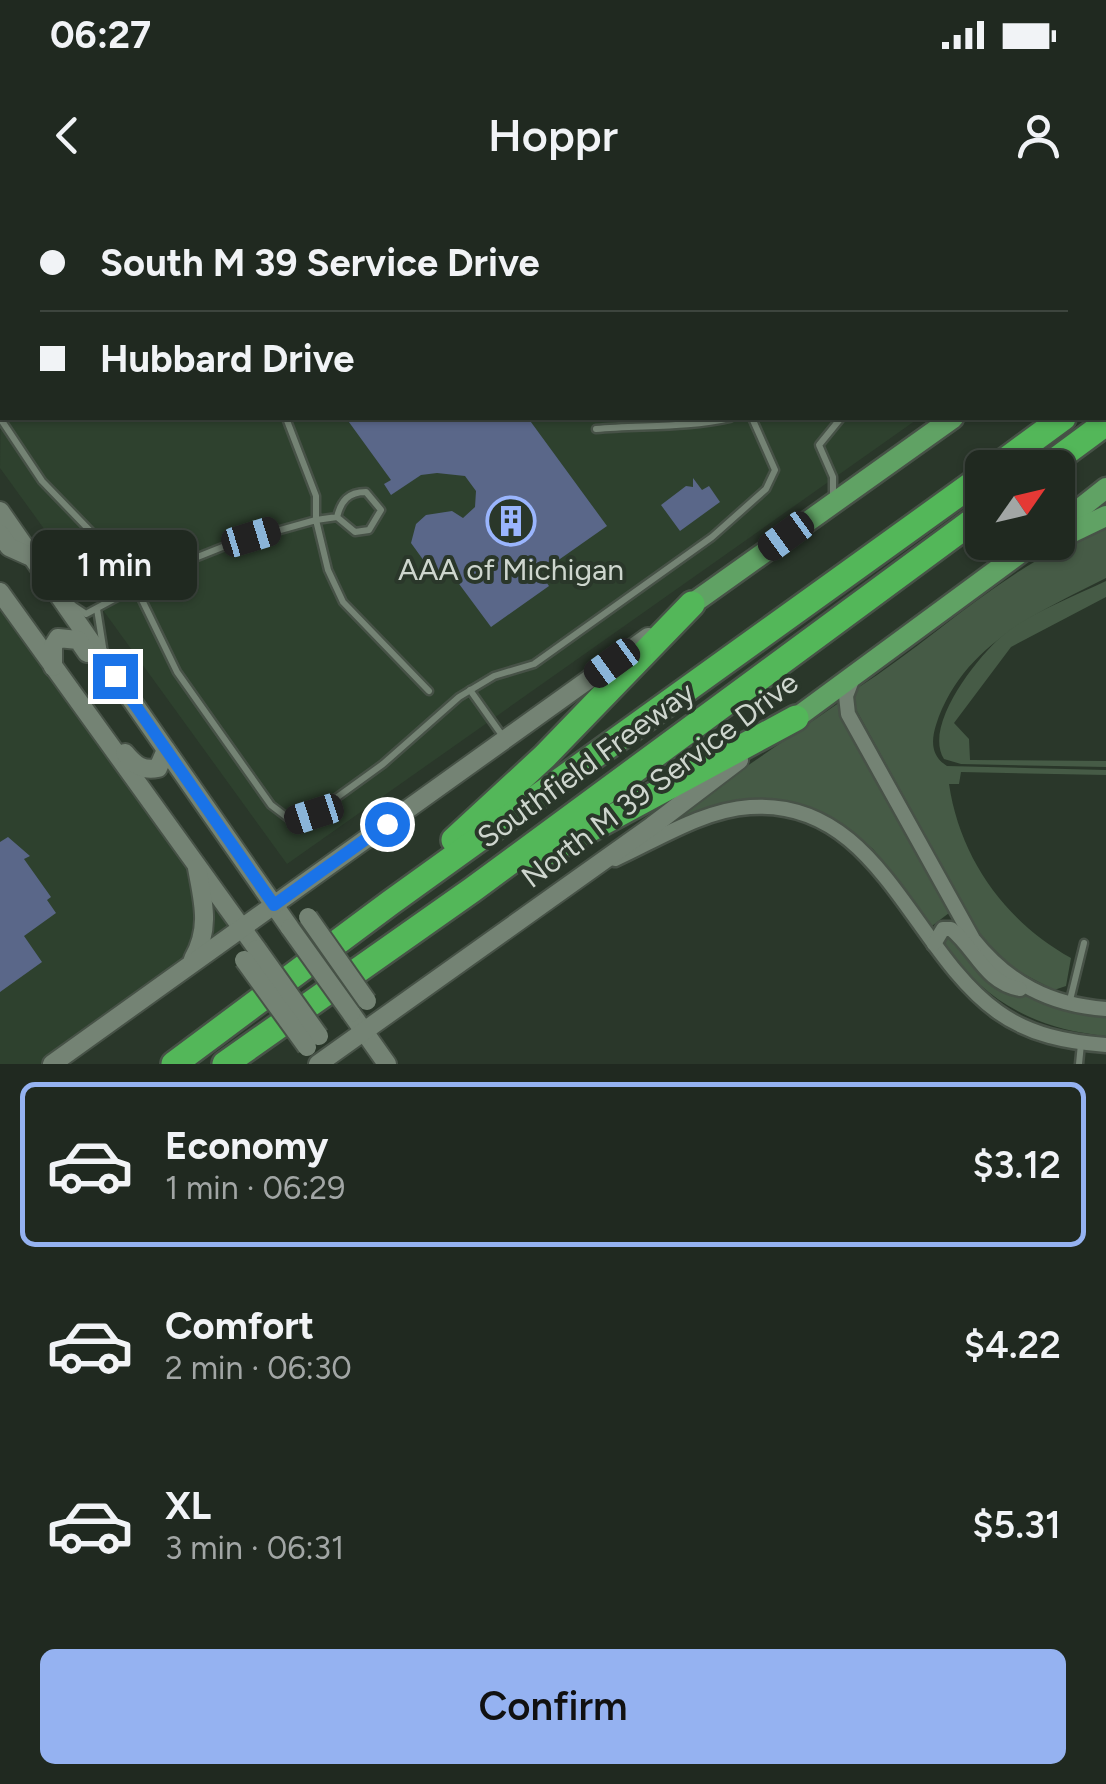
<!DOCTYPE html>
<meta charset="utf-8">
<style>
body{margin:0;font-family:Figtree,sans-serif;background:#283129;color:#f1f3f6;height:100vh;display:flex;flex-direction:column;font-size:38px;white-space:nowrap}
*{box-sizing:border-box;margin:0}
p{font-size:32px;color:#a2a6a5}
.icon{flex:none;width:55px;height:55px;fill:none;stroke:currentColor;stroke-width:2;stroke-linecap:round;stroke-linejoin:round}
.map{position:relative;height:864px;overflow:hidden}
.side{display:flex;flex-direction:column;background:#202920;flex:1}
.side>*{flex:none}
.banner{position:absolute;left:0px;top:0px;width:1108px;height:220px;box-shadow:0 2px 8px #0004,0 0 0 2px #3d453e;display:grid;align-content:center;height:220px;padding:0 40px;background:#202920}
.needle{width:65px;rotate:56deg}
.controls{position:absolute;left:965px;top:250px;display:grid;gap:20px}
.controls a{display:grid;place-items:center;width:110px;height:110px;border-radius:15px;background:#202920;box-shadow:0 2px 8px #0004,0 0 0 2px #3d453e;font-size:50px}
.end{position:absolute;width:45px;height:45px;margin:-22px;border:12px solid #1a73e8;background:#fff;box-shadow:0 0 0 5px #fff}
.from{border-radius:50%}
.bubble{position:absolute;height:70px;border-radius:15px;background:#202920;box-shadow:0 2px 8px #0004,0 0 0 2px #3d453e;font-size:32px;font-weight:600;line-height:70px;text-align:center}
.car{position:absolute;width:30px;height:60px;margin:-30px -15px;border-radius:12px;box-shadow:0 0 8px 2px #0007;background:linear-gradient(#222 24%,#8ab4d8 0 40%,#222 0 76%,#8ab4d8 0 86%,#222 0)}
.banner b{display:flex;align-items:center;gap:35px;height:95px;font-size:38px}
.banner b+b{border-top:2px solid #3d453e}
.banner i{width:25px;height:25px;background:#f1f3f6}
ul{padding:18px 0 0;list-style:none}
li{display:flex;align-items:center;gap:30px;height:165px;margin:0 20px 15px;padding:0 20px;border:5px solid transparent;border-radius:15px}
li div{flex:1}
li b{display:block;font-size:38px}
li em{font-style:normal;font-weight:600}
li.active{border-color:#95b2f1}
li>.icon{width:90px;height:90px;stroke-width:1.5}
.action{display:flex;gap:20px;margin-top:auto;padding:20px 40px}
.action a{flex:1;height:115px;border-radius:15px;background:#95b2f1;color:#111;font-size:40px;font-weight:600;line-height:115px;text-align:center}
.status{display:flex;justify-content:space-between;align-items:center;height:70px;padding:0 50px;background:#202920;direction:ltr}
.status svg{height:28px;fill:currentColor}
header{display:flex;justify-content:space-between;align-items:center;height:130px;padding:0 40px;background:#202920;font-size:45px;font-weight:600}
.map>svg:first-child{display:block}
.built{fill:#2e412e}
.green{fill:#465b46}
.building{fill:#5a6789}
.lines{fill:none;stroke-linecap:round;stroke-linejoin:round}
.service-casing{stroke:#475247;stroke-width:11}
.minor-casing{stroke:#475247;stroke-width:19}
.tertiary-casing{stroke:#475247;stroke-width:22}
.secondary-casing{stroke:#475247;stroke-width:22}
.primary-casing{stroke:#475247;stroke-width:25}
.motorway-casing{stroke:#475247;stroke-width:30}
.service{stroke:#748374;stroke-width:6}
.minor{stroke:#748374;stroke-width:14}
.tertiary{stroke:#748374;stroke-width:18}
.secondary{stroke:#748374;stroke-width:18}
.primary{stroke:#60a264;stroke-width:20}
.motorway{stroke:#53b759;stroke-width:25}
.tertiary-bridge-casing{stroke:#475247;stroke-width:22;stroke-linecap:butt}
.secondary-bridge-casing{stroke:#475247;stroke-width:22;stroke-linecap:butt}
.tertiary-bridge{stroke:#748374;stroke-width:18}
.secondary-bridge{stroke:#748374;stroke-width:18}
.route{stroke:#1a73e8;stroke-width:12}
.labels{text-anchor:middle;stroke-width:8;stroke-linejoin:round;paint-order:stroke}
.poi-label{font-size:30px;fill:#ced6ce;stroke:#2a372a}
.street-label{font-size:30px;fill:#ced6ce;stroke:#2a372a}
</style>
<div class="status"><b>06:27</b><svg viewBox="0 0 49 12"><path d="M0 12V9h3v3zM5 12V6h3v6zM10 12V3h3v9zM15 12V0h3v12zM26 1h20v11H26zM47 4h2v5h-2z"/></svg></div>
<header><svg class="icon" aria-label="back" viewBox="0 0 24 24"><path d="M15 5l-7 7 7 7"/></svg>Hoppr<svg class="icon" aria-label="person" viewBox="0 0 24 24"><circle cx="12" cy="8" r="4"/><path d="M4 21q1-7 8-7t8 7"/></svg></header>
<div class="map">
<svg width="1106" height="864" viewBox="0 0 1106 864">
<rect width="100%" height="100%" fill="#2a372a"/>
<g class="built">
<path d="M 0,0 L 149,0 L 2,2 L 0,48 Z"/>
<path d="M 330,0 L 1082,0 L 324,2 Z"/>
<path d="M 2,117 L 2,218 L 919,218 L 287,664 L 0,268 Z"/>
<path d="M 0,392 L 242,728 L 52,864 L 0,864 Z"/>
</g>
<g class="green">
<path d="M 716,0 L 909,0 L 911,2 L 717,2 Z"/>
<path d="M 1106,329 L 1106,378 C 1037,413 962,445 936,525 C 931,541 931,556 947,566 L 1106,570 L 1106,575 L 961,572 L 959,584 L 949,584 C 960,659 1006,722 1071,758 L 1066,786 L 1054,790 L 1014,769 L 980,735 L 853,504 L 856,489 C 938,437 1012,359 1106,329 Z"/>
<path d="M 1106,381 L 1106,397 L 1011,447 L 954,523 L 969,539 L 970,560 L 1106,561 L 1106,567 L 961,564 L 944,559 C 923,526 976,459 1001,437 C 1029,413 1073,397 1106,381 Z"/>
<path d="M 843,500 L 850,525 L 949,713 L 932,726 L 873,649 L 832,618 L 810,609 L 747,601 L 663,633 L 705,595 Z"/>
<path d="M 946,734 L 951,734 L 1012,792 L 1106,814 L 1106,836 C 1036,829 987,803 945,746 Z"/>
</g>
<g class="building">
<path d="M 346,218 L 528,218 L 607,326 L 540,373 L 549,386 L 491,427 L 451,373 L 432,372 L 411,343 L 416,324 L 426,315 L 452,311 L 463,318 L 475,307 L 476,291 L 465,276 L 437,273 L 421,275 L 391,295 L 384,284 L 391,280 Z"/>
<path d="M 693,278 L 702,290 L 709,286 L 720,302 L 680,331 L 661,305 L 686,286 L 693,287 Z"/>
<path d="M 8,637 L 30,656 L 24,659 L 51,697 L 47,700 L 56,713 L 24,736 L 42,762 L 0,792 L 0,642 Z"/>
</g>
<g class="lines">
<g class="service-casing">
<g id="service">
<path d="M 49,0 L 50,2"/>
<path d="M 419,0 L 421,2"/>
<path d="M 696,0 L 697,2"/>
<path d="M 1049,0 L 1049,2"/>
<path d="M 0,161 L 2,159"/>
<path d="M 0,218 L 42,281 L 127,369 L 177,472 L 271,605 L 292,621 L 314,614 L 383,564 L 459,497 L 494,476 L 534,464 L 712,337 L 766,289 L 775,270 L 752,218"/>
<path d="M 286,218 L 316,296 L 316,320 L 337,317 L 355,332 L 369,330 L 381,310 L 366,292 C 348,292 341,301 337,317"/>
<path d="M 596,229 C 640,225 688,228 730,218"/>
<path d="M 833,295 L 833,277 L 819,245 L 841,218"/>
<path d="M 74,406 L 86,414 L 175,366 L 230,344 L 316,320 L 328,370 L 343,402 L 429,491"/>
<path d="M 97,409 L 103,447"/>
<path d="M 470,490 L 504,538"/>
<path d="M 1070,800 L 1084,743"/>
<path d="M 1079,864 L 1081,844"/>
</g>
</g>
<g class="minor-casing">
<g id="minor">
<path d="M 854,475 L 846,496 L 848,514 L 973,739 C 1008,783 1050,805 1106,809"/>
<path d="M 615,659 C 657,640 703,610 750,607 C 879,598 911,750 998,812 C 1030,835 1067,842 1106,845"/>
<path d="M 934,744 L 943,729 L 951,729 C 976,749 985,783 1020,789"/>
</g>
</g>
<g class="tertiary-casing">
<g id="tertiary">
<path d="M 231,2 L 241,0"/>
<path d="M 0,60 L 2,59"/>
<path d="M 0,96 L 2,94"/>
<path d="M 0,311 L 290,728"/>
<path d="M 0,334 L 9,347 L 29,356"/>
<path d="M 0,392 L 257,749"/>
<path d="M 53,467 L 53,446 L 58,438 L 78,440 L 87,453"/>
<path d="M 125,553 C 135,565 142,571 158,568 L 166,550"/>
<path d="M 351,813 L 387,864"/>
</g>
</g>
<g class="secondary-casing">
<g id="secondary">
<path d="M 193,759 C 211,728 203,701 197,668"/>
<path d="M 52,864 L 648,437"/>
<path d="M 318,864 L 652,626 L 739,560"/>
</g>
</g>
<g class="primary-casing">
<g id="primary">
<path d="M 1093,2 L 1094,0"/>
<path d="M 1105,127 L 1106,126"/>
<path d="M 1058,326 L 1106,288"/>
<path d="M 1058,339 L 1106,316"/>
<path d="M 692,404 L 953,218"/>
<path d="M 796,518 L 1035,342"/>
</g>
</g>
<g class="motorway-casing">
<g id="motorway">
<path d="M 1105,187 L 1106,186"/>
<path d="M 995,268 L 1063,218"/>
<path d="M 1045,268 L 1106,223"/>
<path d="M 454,640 L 545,556 L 692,404"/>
<path d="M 535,659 L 796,518"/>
<path d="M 174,864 L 390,703 L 982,277"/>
<path d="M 225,864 L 472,690 L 982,314"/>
</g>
</g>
<use href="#service" class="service"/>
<use href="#minor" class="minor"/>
<use href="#tertiary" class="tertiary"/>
<use href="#secondary" class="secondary"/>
<use href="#primary" class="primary"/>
<use href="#motorway" class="motorway"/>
<g class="tertiary-bridge-casing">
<g id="tertiary-bridge">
<path d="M 290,728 L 351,813"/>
<path d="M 257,749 L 319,836"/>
</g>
</g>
<g class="secondary-bridge-casing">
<g id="secondary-bridge">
<path d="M 308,717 L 367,801"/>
<path d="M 244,760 L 307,847"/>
</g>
</g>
<use href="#tertiary-bridge" class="tertiary-bridge"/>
<use href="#secondary-bridge" class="secondary-bridge"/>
</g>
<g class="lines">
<path class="route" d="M 115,476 L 274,705 L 387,624"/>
</g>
<defs>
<g id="building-ring" transform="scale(2.5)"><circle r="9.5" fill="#2a372a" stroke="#9ab5fd" stroke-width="1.5"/><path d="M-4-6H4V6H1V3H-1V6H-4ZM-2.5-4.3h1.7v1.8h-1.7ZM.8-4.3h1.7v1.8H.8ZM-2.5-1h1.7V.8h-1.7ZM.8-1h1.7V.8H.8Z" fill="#9ab5fd"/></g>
</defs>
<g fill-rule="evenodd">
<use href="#building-ring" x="511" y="321"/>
</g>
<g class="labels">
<g class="poi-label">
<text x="511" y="380">AAA of Michigan</text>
</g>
<g class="street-label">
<text transform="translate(586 565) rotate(-36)" y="10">Southfield Freeway</text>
<text transform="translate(660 580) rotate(-37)" y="10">North M 39 Service Drive</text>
</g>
</g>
</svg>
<div class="controls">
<a><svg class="needle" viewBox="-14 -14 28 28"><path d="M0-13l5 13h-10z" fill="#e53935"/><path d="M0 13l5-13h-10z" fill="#a2a6a5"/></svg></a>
</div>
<i class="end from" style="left:387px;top:624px"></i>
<i class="end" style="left:115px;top:476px"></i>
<div class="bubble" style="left:32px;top:330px;width:165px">1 min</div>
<i class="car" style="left:786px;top:336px;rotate:234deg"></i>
<i class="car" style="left:251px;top:337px;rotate:73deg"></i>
<i class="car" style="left:612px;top:463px;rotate:234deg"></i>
<i class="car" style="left:314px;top:614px;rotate:252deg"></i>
<div class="banner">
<b><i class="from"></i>South M 39 Service Drive</b>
<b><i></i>Hubbard Drive</b>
</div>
</div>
<section class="side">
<ul>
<li class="active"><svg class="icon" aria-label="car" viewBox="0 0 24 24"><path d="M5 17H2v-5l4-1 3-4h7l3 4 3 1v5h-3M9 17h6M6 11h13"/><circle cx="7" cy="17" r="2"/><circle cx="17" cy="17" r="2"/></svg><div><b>Economy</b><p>1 min · 06:29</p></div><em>$3.12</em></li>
<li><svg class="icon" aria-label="car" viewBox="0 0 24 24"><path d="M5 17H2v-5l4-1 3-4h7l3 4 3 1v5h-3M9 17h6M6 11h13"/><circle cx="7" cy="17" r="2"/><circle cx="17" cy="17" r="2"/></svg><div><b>Comfort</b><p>2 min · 06:30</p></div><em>$4.22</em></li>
<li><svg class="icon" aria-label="car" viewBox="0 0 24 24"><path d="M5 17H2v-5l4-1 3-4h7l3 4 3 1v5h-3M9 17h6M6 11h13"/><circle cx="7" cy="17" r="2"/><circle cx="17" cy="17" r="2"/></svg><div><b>XL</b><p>3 min · 06:31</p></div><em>$5.31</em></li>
</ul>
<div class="action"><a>Confirm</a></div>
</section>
